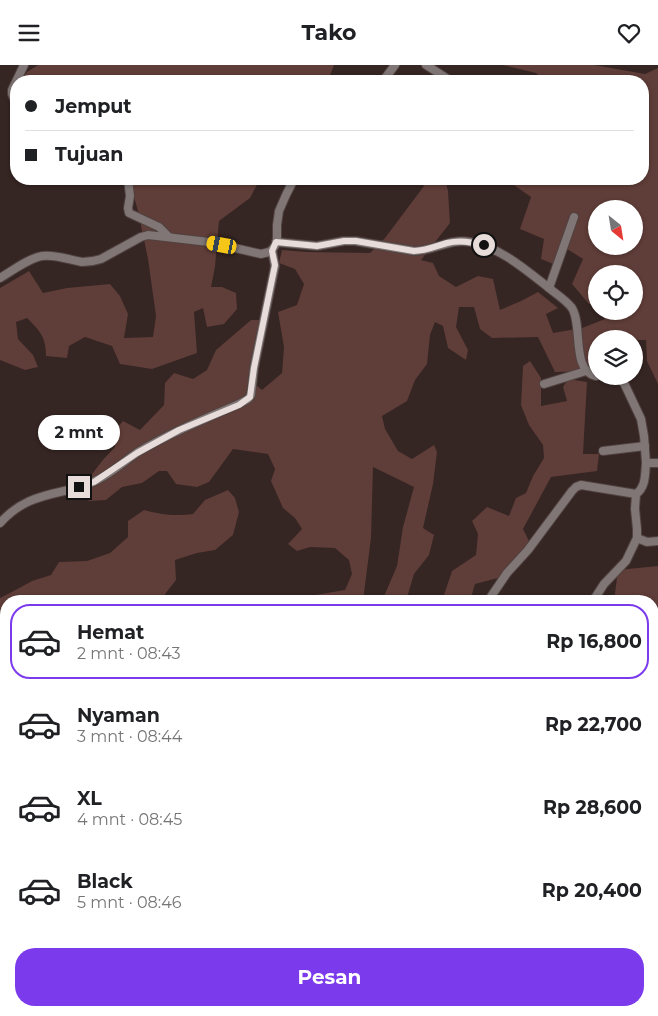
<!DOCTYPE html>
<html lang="id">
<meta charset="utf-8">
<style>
body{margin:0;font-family:Montserrat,sans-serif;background:#f2f2f2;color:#202124;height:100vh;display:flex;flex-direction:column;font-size:19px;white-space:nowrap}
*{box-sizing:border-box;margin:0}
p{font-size:16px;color:#757577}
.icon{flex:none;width:28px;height:28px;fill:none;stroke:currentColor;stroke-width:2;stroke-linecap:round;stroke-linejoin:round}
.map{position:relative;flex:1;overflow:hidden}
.details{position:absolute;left:0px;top:530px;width:659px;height:421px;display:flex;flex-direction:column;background:#fff;border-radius:20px 20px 0 0;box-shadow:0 1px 4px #0004}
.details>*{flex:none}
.top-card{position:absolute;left:10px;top:10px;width:639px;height:110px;border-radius:20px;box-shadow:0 1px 4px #0004;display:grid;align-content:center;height:110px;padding:0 15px;background:#fff}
.needle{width:32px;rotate:150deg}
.buttons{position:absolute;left:588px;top:135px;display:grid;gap:10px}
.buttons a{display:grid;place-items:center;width:55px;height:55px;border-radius:50%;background:#fff;box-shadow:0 1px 4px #0004;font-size:25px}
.end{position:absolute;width:22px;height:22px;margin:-11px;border:6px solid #e7dcda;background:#111;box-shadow:0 0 0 2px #111}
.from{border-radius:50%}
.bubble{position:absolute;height:35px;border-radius:18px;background:#fff;box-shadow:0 1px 4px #0004;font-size:16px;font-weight:700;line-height:35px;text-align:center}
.car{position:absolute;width:15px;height:30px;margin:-15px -8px;border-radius:6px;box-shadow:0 0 4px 1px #0007;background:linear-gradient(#f5c518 24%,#345 0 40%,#f5c518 0 76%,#345 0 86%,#f5c518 0)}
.top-card b{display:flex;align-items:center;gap:18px;height:48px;font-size:19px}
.top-card b+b{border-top:1px solid #e0e0e0}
.top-card i{width:12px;height:12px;background:#202124}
ul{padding:9px 0 0;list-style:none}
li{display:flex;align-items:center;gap:15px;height:75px;margin:0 10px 8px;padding:0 5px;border:2px solid transparent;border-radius:20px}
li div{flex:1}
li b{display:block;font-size:19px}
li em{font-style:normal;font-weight:700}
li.selected{border-color:#7c3aed}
li>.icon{width:45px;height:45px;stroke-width:1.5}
.action{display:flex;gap:10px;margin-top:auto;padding:10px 15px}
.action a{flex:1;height:58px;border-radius:20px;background:#7c3aed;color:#fff;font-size:20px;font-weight:700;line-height:58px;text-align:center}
header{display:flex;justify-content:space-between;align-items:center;height:65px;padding:0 15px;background:#fff;font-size:22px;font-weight:700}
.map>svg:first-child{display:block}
.green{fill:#5f3d38;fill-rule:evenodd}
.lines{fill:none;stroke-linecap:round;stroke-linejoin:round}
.minor-casing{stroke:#514240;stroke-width:10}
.minor{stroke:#7f7675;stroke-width:8}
.route{stroke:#e7dcda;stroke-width:6}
</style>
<header><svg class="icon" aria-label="menu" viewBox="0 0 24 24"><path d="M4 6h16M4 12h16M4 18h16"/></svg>Tako<svg class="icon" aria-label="heart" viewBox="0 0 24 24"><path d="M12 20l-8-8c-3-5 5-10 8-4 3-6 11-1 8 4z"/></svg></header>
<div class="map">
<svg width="658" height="951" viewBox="0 0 658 951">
<rect width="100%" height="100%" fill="#352523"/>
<g class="green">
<path d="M 38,0 L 334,0 L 328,16 L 19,16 L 27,7 Z"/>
<path d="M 503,0 L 594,0 L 645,9 L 658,3 L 658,319 L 647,296 L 646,275 L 634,275 L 634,274 L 596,274 L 596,306 L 555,307 L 538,272 L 492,273 L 480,264 L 474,242 L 459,242 L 456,262 L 468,285 L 466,295 L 448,283 L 443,261 L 435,257 L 430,270 L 427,299 L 415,315 L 407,336 L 382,351 L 385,364 L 398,386 L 412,394 L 434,380 L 437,387 L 433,419 L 423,463 L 434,470 L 429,490 L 414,509 L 406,536 L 382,536 L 397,501 L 403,462 L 414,422 L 373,402 L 371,473 L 363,536 L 318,536 L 315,530 L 345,525 L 352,509 L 349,495 L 335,483 L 310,482 L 297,486 L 288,479 L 302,464 L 295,453 L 283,443 L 271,416 L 275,404 L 268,389 L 233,384 L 209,417 L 197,422 L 176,419 L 167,406 L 159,406 L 142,418 L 122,422 L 106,435 L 89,436 L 75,418 L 92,409 L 102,396 L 115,382 L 114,366 L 123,356 L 140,365 L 164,340 L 165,318 L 174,308 L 193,314 L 207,305 L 216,285 L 251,255 L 261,255 L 261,269 L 248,313 L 262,325 L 282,308 L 284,282 L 278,247 L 297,240 L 304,219 L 295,204 L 279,198 L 282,185 L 306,187 L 370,188 L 385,173 L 424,121 L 419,114 L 445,114 L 448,126 L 450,158 L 421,195 L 433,198 L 439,211 L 456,222 L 478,211 L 493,214 L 500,245 L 521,236 L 538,227 L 558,243 L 546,249 L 553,268 L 582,263 L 605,254 L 603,246 L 634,246 L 634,209 L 596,209 L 596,238 L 589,239 L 572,219 L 583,194 L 564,182 L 556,200 L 541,194 L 544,174 L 520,164 L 531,132 L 505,114 L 642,114 L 642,16 L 545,16 L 536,8 ZM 596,144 L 634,144 L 634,181 L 596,181 Z"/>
<path d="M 129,114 L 260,114 L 250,133 L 219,156 L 215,202 L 211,222 L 222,222 L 236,228 L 237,244 L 224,259 L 207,262 L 203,243 L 194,247 L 197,288 L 152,304 L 120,299 L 112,281 L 85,272 L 69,281 L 67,293 L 46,291 C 46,272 40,266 27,253 L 16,257 L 18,274 L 33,290 L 38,302 L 25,305 L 0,295 L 0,223 L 29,206 L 43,228 L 67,223 L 110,219 L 120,231 L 128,249 L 124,273 L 153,272 L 156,251 L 148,194 L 138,146 Z"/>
<path d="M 530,296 L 541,313 L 541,341 L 567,336 L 563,322 L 568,314 L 587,317 L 583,389 L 599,389 L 597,406 L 551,412 L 523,464 L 530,478 L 498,513 L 475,519 L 470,536 L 442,536 L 452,506 L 476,490 L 478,469 L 472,456 L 487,442 L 509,451 L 516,433 L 526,428 L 533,411 L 544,393 L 543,380 L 529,360 L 521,340 L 523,301 Z"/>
<path d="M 228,425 L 235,433 L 239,447 L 233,470 L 215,485 L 197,488 L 175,495 L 176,515 L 165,529 L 168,536 L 6,536 L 6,560 L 0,556 L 0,533 L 10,528 L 32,516 L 51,510 L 59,497 L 87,496 L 110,488 L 128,472 L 128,456 L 144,445 C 163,450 173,451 193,449 L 205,435 Z"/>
<path d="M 658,501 L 658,592 L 653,590 L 652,536 L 614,536 L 618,505 Z"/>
<path d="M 6,599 L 6,945 L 191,945 L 203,947 L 203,951 L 0,951 L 0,604 Z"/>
<path d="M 658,713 L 658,951 L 250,951 L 250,945 L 652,945 L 652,714 Z"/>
</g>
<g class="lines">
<g class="minor-casing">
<g id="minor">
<path d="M 426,0 L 451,16"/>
<path d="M 383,16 L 395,0"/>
<path d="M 16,39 L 12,29 L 12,25 L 24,0"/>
<path d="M 128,114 L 130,131 L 128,143 L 129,148 L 159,162 L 169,172"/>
<path d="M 276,177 L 317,181 L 344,176 L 355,176 L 414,186 C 434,186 450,173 470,177 C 500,182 526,205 549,223 C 556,229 566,235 572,243 C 583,261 571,306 596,311"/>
<path d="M 0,213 C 12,206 29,193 42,191 C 56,189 69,195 82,197 C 89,197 95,196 101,194 L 141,172 L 148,170 L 209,177 L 261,189 L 269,187 L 272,185 L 276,179 L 277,174 L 277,160 L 279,146 L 286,130 L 294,114"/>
<path d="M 549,223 L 574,152"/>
<path d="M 613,311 L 618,313 L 624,318 L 641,354 L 644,371 L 646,398"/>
<path d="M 544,319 L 586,306"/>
<path d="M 603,386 L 645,381"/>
<path d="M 0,458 C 19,437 37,432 64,426 C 74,424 84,422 93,417 C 110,410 123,397 138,387 C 170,368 204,354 239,339 L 248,334 L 251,330 L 254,303 L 275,201 L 272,185"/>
<path d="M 637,473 L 647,477 L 658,476"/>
<path d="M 488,536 L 507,508 L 528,485 L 572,426 L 576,422 L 581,420 L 636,429 C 646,422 645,409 646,398 L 658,398"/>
<path d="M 593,536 L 604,519 L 626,496 L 637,473 L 637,464 L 635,444 L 636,429"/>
<path d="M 652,608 L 658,610"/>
<path d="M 0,642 L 6,642"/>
<path d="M 652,691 L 658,692"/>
<path d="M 361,945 L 362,951"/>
<path d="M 231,951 L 232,945"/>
</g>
</g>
<use href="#minor" class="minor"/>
</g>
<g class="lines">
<path class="route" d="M 79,422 L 94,417 L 137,388 L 179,365 L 239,340 L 250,332 L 254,303 L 275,200 L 272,186 L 276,177 L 317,181 L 344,176 L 356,176 L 414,186 C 426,186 436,181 447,178 C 460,175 471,177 484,180"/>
</g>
</svg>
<div class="buttons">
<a><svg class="needle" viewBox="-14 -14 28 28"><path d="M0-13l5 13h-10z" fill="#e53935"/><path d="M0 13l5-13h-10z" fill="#757577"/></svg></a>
<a><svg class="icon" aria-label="locate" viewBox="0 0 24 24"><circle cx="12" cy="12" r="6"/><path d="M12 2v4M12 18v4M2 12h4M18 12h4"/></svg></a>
<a><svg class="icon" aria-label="layers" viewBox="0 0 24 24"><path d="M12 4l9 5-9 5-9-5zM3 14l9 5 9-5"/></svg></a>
</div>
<i class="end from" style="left:484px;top:180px"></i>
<i class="end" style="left:79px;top:422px"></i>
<div class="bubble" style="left:38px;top:350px;width:82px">2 mnt</div>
<i class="car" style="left:222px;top:180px;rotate:281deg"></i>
<div class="top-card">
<b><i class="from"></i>Jemput</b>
<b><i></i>Tujuan</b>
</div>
<section class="details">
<ul>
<li class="selected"><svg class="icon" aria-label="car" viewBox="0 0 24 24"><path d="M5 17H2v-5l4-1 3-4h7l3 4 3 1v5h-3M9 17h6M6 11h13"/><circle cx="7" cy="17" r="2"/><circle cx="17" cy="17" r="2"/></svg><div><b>Hemat</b><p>2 mnt · 08:43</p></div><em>Rp 16,800</em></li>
<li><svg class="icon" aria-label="car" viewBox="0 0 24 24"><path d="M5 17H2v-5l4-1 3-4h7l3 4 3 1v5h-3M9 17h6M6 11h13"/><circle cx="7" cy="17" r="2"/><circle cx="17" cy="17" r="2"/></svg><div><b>Nyaman</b><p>3 mnt · 08:44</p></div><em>Rp 22,700</em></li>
<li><svg class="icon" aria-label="car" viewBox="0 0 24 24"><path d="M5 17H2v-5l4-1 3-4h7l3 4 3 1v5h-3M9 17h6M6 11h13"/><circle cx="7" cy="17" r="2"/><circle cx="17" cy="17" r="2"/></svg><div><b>XL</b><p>4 mnt · 08:45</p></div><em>Rp 28,600</em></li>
<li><svg class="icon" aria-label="car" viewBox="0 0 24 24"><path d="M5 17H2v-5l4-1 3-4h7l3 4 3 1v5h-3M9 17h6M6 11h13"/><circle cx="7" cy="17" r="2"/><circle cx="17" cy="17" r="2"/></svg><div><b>Black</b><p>5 mnt · 08:46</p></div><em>Rp 20,400</em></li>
</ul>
<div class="action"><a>Pesan</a></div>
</section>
</div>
